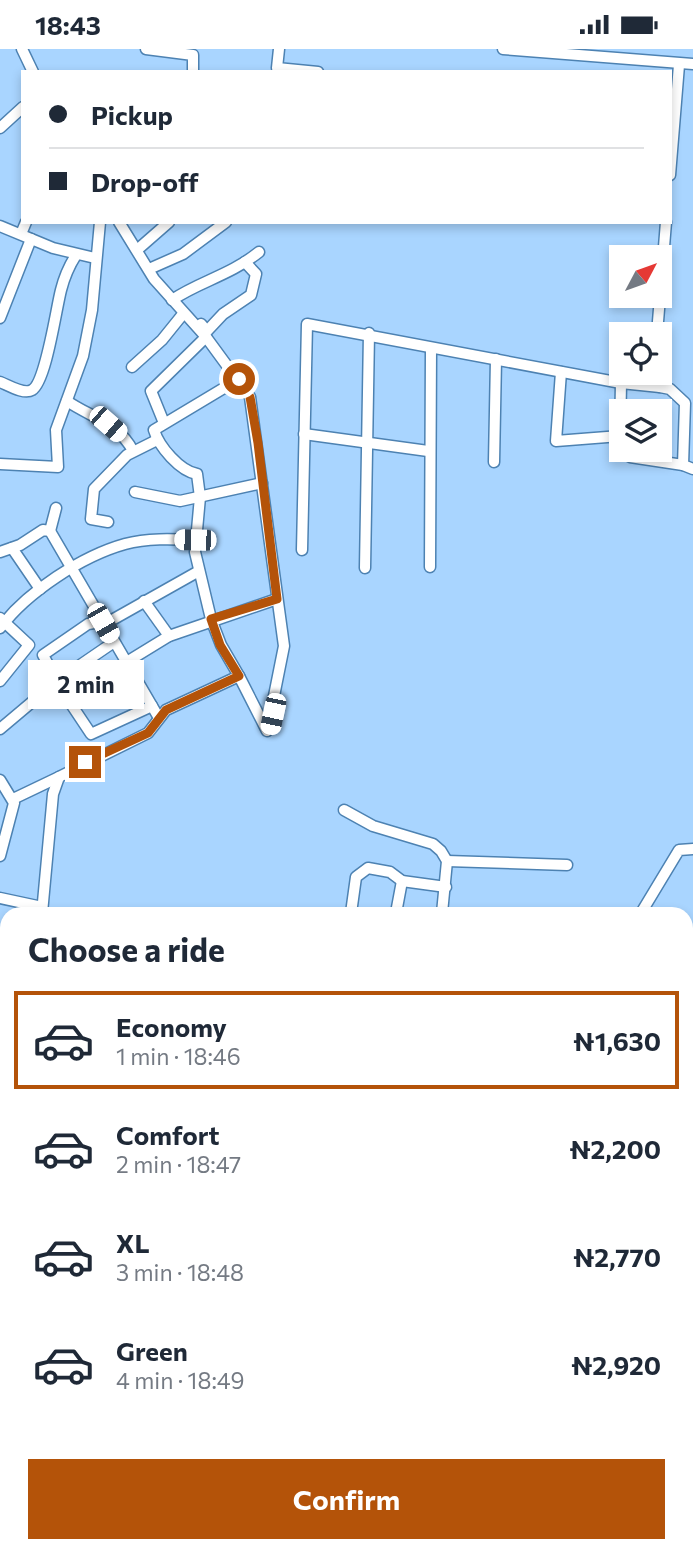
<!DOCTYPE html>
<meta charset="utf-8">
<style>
body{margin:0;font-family:Commissioner,sans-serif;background:#f2f2f3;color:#1f2937;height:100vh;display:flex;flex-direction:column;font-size:26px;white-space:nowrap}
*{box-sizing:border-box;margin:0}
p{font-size:23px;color:#747a83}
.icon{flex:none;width:38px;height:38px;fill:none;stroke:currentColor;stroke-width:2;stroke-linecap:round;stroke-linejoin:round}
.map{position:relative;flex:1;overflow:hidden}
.side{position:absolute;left:0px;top:858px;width:693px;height:646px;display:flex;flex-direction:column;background:#fff;border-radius:21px 21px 0 0;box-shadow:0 4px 10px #0003}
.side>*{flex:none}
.hud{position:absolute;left:21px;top:21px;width:651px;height:154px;border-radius:0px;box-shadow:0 4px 10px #0003;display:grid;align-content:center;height:154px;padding:0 28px;background:#fff}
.needle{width:46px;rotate:49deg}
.fabs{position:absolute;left:609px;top:196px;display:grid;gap:14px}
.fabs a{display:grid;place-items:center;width:63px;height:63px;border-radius:0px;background:#fff;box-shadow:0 4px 10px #0003;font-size:35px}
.end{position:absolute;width:32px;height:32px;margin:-16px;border:9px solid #b45309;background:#fff;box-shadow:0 0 0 4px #fff}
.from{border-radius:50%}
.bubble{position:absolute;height:49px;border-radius:0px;background:#fff;box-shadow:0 4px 10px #0003;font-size:23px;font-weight:700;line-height:49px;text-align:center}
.car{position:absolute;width:21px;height:42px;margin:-21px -10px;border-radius:9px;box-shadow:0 0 5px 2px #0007;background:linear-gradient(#fff 24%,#345 0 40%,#fff 0 76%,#345 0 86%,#fff 0)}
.hud b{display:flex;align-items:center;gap:24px;height:66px;font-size:26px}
.hud b+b{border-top:2px solid #e0e1e3}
.hud i{width:18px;height:18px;background:#1f2937}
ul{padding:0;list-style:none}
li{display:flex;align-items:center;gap:21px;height:98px;margin:0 14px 10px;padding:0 14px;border:4px solid transparent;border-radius:0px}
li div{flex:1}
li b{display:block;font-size:26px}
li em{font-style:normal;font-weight:700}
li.current{border-color:#b45309}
li>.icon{width:63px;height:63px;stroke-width:1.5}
h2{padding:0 28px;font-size:32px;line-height:84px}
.action{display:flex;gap:14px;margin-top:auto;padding:14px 28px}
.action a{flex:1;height:80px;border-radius:0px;background:#b45309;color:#fff;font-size:28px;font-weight:700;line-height:80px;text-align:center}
.status{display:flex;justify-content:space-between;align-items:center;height:49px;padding:0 35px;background:#fff;direction:ltr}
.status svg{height:19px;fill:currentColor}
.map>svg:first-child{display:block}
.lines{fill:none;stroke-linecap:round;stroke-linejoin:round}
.stream{stroke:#8fa96a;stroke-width:2}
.minor-casing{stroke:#4d82b2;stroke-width:13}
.minor{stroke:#fff;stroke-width:10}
.route{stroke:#b45309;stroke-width:9}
</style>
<div class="status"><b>18:43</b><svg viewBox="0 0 49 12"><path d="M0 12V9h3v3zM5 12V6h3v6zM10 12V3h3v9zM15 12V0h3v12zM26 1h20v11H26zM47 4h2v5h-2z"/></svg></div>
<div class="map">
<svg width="693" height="1502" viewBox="0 0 693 1502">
<rect width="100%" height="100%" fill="#a9d5ff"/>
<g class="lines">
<path class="stream" d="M 592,1496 L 598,1502"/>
<g class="minor-casing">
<g id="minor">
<path d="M 22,0 L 33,23"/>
<path d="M 146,0 L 193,6 L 193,23"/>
<path d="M 279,0 L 277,19 L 318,23"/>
<path d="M 503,0 L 693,15"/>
<path d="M 0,79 L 23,58"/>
<path d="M 670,126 L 679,16"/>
<path d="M 119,173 L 154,230 L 206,288 L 250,348 L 284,597 L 267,682 L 239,627"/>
<path d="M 0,177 L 53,199 L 95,209"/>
<path d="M 21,185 L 26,173"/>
<path d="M 137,201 L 169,173"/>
<path d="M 149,220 L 183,205 L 226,173"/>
<path d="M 172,251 C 200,232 229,227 259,203"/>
<path d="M 0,269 L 31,190"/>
<path d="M 201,275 L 207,282 L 223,265 L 251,246 L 256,225 L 245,213"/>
<path d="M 657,285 L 666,173"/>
<path d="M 660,302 L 664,326 L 660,338 L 670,340 L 685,354 L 683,416 L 693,420"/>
<path d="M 132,318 L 162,291 L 183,265"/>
<path d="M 561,323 L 556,392 L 620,387 L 621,391"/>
<path d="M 0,333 C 8,336 24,346 32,341 C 46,333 56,260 61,241 C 64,229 69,217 76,206"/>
<path d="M 67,352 C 90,368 119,374 133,402"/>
<path d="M 164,374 L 151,342 L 206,288"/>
<path d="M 304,385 L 428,402"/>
<path d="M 620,387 L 621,334"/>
<path d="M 626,401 L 630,408 L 683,416"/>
<path d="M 494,413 L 496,310"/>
<path d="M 0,415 L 58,418 L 56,381 L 83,307 L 92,261 L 100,173"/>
<path d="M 135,443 L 180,452 L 262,434"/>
<path d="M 108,473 L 91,470 L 94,440 L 127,406 L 157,391"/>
<path d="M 50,482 L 56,459"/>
<path d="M 12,499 L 40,540"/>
<path d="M 302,501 L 307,275 L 621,334 L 660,338"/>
<path d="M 0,503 L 20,496 L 43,481 L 50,482 L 159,669"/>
<path d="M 430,518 L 431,299"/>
<path d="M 365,519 L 369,284"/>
<path d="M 144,552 L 169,587"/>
<path d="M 0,579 C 27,543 82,507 125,495 C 147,489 172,490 195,491"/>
<path d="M 114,593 L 57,632 L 71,655 L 125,614 L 169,587 L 277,550"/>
<path d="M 0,632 L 29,596 L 0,569"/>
<path d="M 71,655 L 91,685 L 152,657"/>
<path d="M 0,680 L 57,632 L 43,606 L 88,575 L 112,571 L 199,522"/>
<path d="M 0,731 L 14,754 L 0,807"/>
<path d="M 13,750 L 59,728"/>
<path d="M 344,761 L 373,777 L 433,795 L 441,802 L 447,812 L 442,864"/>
<path d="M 447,812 L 567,816"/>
<path d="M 0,849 L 42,858"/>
<path d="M 42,864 L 53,745 L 59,728 L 148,684 L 166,661 L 239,627 L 221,596 L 211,570 L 195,503 L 200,448 L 197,425 C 180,422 159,398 154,381 L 239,330"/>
<path d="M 351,864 L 356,828 L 368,819 L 390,823 L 402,832 L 446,838"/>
<path d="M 396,864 L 402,832"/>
<path d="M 641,864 L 679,801 L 693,800"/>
<path d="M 686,930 L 693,927"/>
<path d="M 686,962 L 693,959"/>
<path d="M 686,1048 L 693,1045"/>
<path d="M 0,1050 L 7,1051"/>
<path d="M 0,1121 L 7,1120"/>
<path d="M 0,1184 L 7,1183"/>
<path d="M 686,1186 L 693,1184"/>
<path d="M 0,1250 L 7,1249"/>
<path d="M 686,1272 L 693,1270"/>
<path d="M 686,1362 L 693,1359"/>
<path d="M 0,1382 L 7,1378"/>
<path d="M 200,1496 L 200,1502"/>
<path d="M 489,1496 L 489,1502"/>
<path d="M 536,1496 L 542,1502"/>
<path d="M 659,1496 L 665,1502"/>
<path d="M 127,1502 L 137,1496"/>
<path d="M 395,1502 L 395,1496"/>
</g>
</g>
<use href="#minor" class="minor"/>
</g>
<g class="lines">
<path class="route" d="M 85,713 L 148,684 L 166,661 L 239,627 L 220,596 L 211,570 L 277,550 L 258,394 L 250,348 L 239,330"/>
</g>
</svg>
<div class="fabs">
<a><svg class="needle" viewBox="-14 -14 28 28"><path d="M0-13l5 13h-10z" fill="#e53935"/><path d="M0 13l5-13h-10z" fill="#747a83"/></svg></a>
<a><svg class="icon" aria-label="locate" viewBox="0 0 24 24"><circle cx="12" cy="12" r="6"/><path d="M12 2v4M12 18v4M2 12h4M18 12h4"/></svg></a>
<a><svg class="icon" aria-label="layers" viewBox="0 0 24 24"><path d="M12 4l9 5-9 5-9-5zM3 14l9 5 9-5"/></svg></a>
</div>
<i class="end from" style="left:239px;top:330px"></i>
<i class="end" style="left:85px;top:713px"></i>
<div class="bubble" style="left:28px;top:611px;width:116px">2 min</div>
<i class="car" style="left:108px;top:375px;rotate:131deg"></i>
<i class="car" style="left:195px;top:491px;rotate:271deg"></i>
<i class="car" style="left:103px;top:574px;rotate:150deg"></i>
<i class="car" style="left:273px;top:665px;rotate:192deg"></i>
<div class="hud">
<b><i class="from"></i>Pickup</b>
<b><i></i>Drop-off</b>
</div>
<section class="side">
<h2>Choose a ride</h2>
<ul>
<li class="current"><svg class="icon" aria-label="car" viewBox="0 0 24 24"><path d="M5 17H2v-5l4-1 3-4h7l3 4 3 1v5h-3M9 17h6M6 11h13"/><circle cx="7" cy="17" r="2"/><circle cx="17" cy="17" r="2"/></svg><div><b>Economy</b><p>1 min · 18:46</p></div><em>₦1,630</em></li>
<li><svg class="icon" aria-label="car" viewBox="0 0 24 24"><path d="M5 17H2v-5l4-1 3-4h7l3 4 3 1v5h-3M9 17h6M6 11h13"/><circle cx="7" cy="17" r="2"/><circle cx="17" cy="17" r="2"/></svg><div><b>Comfort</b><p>2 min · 18:47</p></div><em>₦2,200</em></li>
<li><svg class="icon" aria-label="car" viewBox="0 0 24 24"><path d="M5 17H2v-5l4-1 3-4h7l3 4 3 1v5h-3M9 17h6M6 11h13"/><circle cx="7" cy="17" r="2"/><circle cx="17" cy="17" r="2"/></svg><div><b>XL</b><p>3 min · 18:48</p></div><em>₦2,770</em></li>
<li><svg class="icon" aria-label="car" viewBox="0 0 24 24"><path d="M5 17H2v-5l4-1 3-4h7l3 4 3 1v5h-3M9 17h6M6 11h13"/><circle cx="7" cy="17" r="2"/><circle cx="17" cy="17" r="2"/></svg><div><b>Green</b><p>4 min · 18:49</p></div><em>₦2,920</em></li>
</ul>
<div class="action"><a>Confirm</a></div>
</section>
</div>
